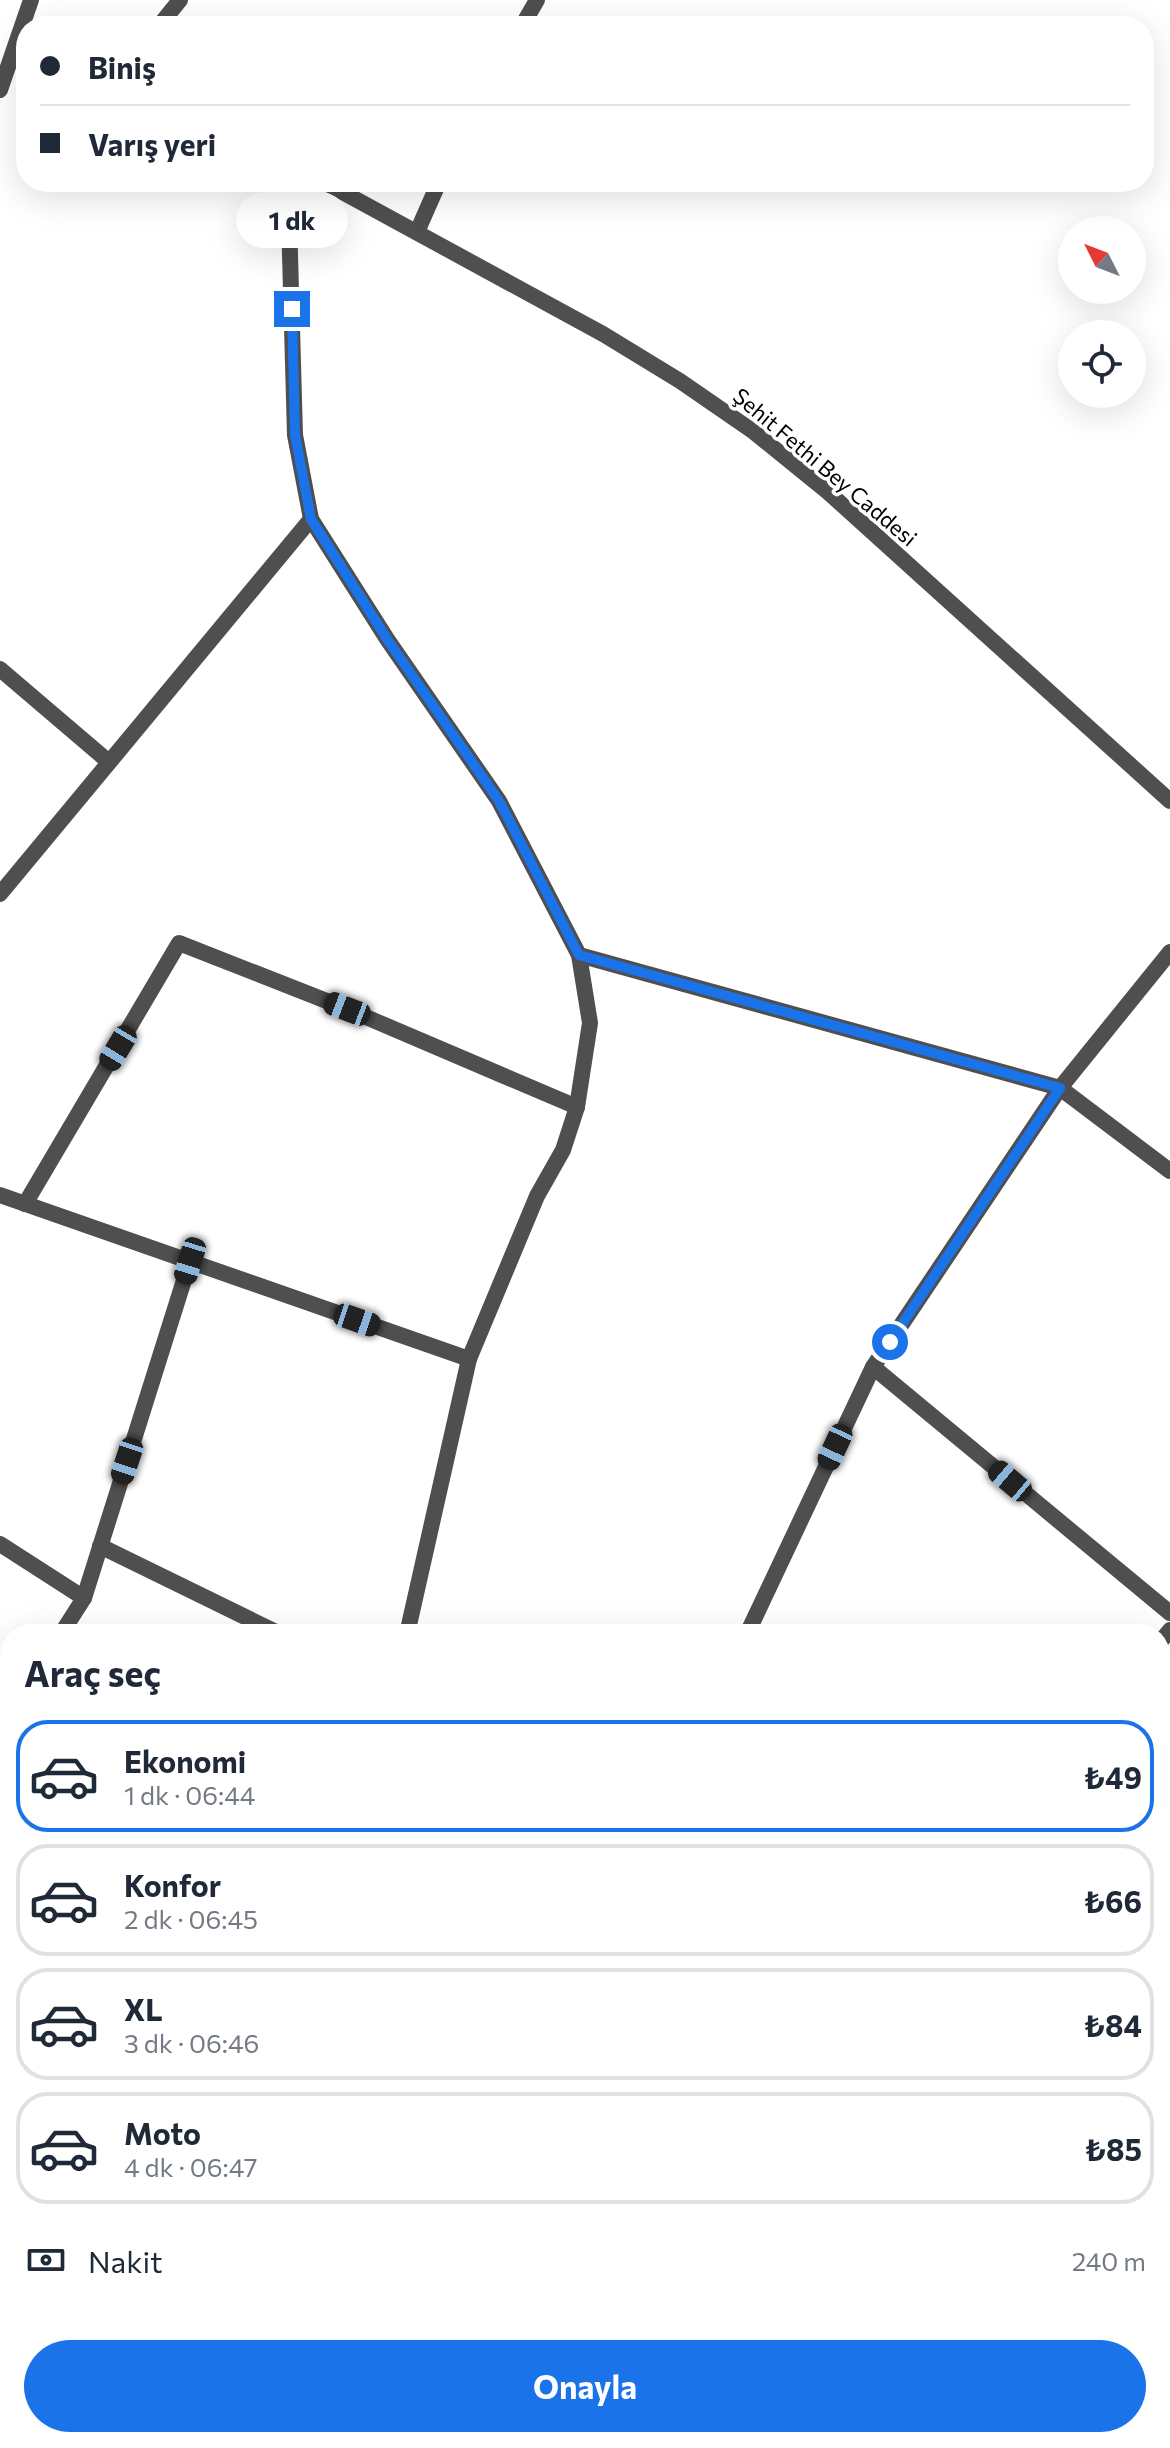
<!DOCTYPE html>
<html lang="tr">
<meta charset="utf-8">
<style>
body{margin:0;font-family:Commissioner,sans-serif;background:#f2f2f3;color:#1f2937;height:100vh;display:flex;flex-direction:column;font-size:30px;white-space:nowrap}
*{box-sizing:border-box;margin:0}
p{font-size:26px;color:#747a83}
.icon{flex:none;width:44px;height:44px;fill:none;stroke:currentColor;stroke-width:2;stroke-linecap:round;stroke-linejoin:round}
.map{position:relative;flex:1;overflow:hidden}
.drawer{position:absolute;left:0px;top:1624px;width:1170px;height:824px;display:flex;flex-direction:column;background:#fff;border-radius:32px 32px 0 0;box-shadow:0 8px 32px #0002}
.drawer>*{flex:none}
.banner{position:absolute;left:16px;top:16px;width:1138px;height:176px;border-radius:32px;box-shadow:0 8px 32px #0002;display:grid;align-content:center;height:176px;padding:0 24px;background:#fff}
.needle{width:52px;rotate:312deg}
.fabs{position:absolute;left:1058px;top:216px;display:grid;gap:16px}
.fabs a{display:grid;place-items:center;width:88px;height:88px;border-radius:50%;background:#fff;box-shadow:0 8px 32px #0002;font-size:40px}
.end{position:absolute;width:36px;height:36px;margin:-18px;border:10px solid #1a73e8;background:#fff;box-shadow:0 0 0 4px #fff}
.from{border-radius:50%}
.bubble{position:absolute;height:56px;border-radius:28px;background:#fff;box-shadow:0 8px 32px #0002;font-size:26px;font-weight:700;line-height:56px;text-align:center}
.car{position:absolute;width:24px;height:48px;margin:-24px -12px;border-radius:10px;box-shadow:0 0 6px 2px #0007;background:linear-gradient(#222 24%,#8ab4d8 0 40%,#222 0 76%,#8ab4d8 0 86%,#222 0)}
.banner b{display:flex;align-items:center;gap:28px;height:76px;font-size:30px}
.banner b+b{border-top:2px solid #e0e1e3}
.banner i{width:20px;height:20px;background:#1f2937}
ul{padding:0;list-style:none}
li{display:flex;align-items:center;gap:24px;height:112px;margin:0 16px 12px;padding:0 8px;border:4px solid #e0e1e3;border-radius:32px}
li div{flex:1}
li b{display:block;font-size:30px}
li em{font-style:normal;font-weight:700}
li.selected{border-color:#1a73e8}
li>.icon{width:72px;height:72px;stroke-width:1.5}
h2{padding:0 24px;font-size:36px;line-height:96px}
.pay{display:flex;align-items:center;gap:20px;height:88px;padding:0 24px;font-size:30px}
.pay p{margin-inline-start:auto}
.primary-button{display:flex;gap:16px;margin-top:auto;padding:16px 24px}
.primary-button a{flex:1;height:92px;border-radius:48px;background:#1a73e8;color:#fff;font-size:32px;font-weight:700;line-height:92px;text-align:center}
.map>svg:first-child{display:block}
.building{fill:#bfbfbf;stroke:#939393;stroke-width:2}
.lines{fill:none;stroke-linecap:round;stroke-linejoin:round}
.minor{stroke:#4f4f4f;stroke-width:16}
.tertiary{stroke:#4f4f4f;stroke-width:16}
.route{stroke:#1a73e8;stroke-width:10}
.labels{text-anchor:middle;stroke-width:7;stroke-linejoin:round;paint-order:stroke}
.street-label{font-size:22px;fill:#000;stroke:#fff}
</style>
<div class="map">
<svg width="1170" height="2448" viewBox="0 0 1170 2448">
<rect width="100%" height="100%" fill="#fff"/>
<path class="building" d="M 1160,1854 L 1170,1862 L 1170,1980 L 1160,1992 Z"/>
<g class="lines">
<g class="minor">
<path d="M 159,26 L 180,0"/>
<path d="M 522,26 L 537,0"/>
<path d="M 288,182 L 295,435 L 311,519 L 387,639 L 499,801 L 579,955 L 590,1023 L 577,1107 L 563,1150 L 537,1196 L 469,1359 L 407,1634"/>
<path d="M 417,232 L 439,182"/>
<path d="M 0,669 L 109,762"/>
<path d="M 0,894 L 311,519"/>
<path d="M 579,955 L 1060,1088 L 1170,1171"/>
<path d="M 0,1195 L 469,1359"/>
<path d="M 25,1204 L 179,943 L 347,1009 L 577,1107"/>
<path d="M 873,1367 L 1170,1613"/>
<path d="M 0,1544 L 84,1598"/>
<path d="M 100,1546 L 280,1634"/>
<path d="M 61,1634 L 84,1598 L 190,1261"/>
<path d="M 747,1634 L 873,1367 L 1060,1088 L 1170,952"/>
<path d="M 1160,1642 L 1170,1630"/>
<path d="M 0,1729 L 10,1713"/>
<path d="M 0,1839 L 10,1845"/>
<path d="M 1160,2117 L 1170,2109"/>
<path d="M 0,2306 L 10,2292"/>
<path d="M 1160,2309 L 1170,2320"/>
<path d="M 108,2448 L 117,2438"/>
<path d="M 473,2448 L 480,2438"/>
<path d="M 712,2448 L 725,2438"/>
</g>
<g class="tertiary">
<path d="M 0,90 L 31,0"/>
<path d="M 324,182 L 603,334 L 680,381 L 754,432 L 828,492 L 1170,801"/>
</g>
</g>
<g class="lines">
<path class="route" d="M 292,309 L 295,435 L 311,519 L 387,639 L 499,801 L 579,955 L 1060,1088 L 890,1342"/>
</g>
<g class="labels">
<g class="street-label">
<text transform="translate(825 467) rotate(40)" y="8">Şehit Fethi Bey Caddesi</text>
</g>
</g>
</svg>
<div class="fabs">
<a><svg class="needle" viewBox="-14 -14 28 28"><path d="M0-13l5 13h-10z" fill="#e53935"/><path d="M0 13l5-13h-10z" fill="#747a83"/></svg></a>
<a><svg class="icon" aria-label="locate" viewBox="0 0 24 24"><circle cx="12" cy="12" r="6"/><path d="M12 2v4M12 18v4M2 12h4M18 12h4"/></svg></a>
</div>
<i class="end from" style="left:890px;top:1342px"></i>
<i class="end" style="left:292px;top:309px"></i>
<div class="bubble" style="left:236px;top:192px;width:112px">1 dk</div>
<i class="car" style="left:347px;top:1009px;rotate:291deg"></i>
<i class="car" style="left:118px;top:1048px;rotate:211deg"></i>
<i class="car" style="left:190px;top:1261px;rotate:197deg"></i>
<i class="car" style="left:357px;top:1320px;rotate:109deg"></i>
<i class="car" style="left:835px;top:1447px;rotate:205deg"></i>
<i class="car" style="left:127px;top:1461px;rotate:198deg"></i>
<i class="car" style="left:1010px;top:1481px;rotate:310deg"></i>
<div class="banner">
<b><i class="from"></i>Biniş</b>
<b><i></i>Varış yeri</b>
</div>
<section class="drawer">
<h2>Araç seç</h2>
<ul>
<li class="selected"><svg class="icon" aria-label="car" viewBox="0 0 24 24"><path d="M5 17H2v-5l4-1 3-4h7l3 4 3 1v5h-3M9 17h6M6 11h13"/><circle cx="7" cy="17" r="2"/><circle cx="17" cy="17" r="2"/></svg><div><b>Ekonomi</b><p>1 dk · 06:44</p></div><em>₺49</em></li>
<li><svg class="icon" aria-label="car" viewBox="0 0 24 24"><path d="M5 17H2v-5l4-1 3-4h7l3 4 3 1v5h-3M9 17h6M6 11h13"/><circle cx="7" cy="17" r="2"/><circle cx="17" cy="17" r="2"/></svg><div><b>Konfor</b><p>2 dk · 06:45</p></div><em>₺66</em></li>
<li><svg class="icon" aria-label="car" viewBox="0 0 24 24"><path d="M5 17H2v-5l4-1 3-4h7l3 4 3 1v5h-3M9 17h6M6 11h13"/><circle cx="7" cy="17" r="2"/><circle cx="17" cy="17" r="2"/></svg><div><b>XL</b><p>3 dk · 06:46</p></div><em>₺84</em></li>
<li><svg class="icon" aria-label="car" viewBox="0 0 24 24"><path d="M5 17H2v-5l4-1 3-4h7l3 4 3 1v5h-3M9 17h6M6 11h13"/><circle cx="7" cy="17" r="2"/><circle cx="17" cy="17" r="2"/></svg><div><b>Moto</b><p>4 dk · 06:47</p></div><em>₺85</em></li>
</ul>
<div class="pay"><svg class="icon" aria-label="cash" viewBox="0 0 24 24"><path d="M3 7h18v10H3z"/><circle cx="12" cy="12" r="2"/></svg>Nakit<p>240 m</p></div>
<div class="primary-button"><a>Onayla</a></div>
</section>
</div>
